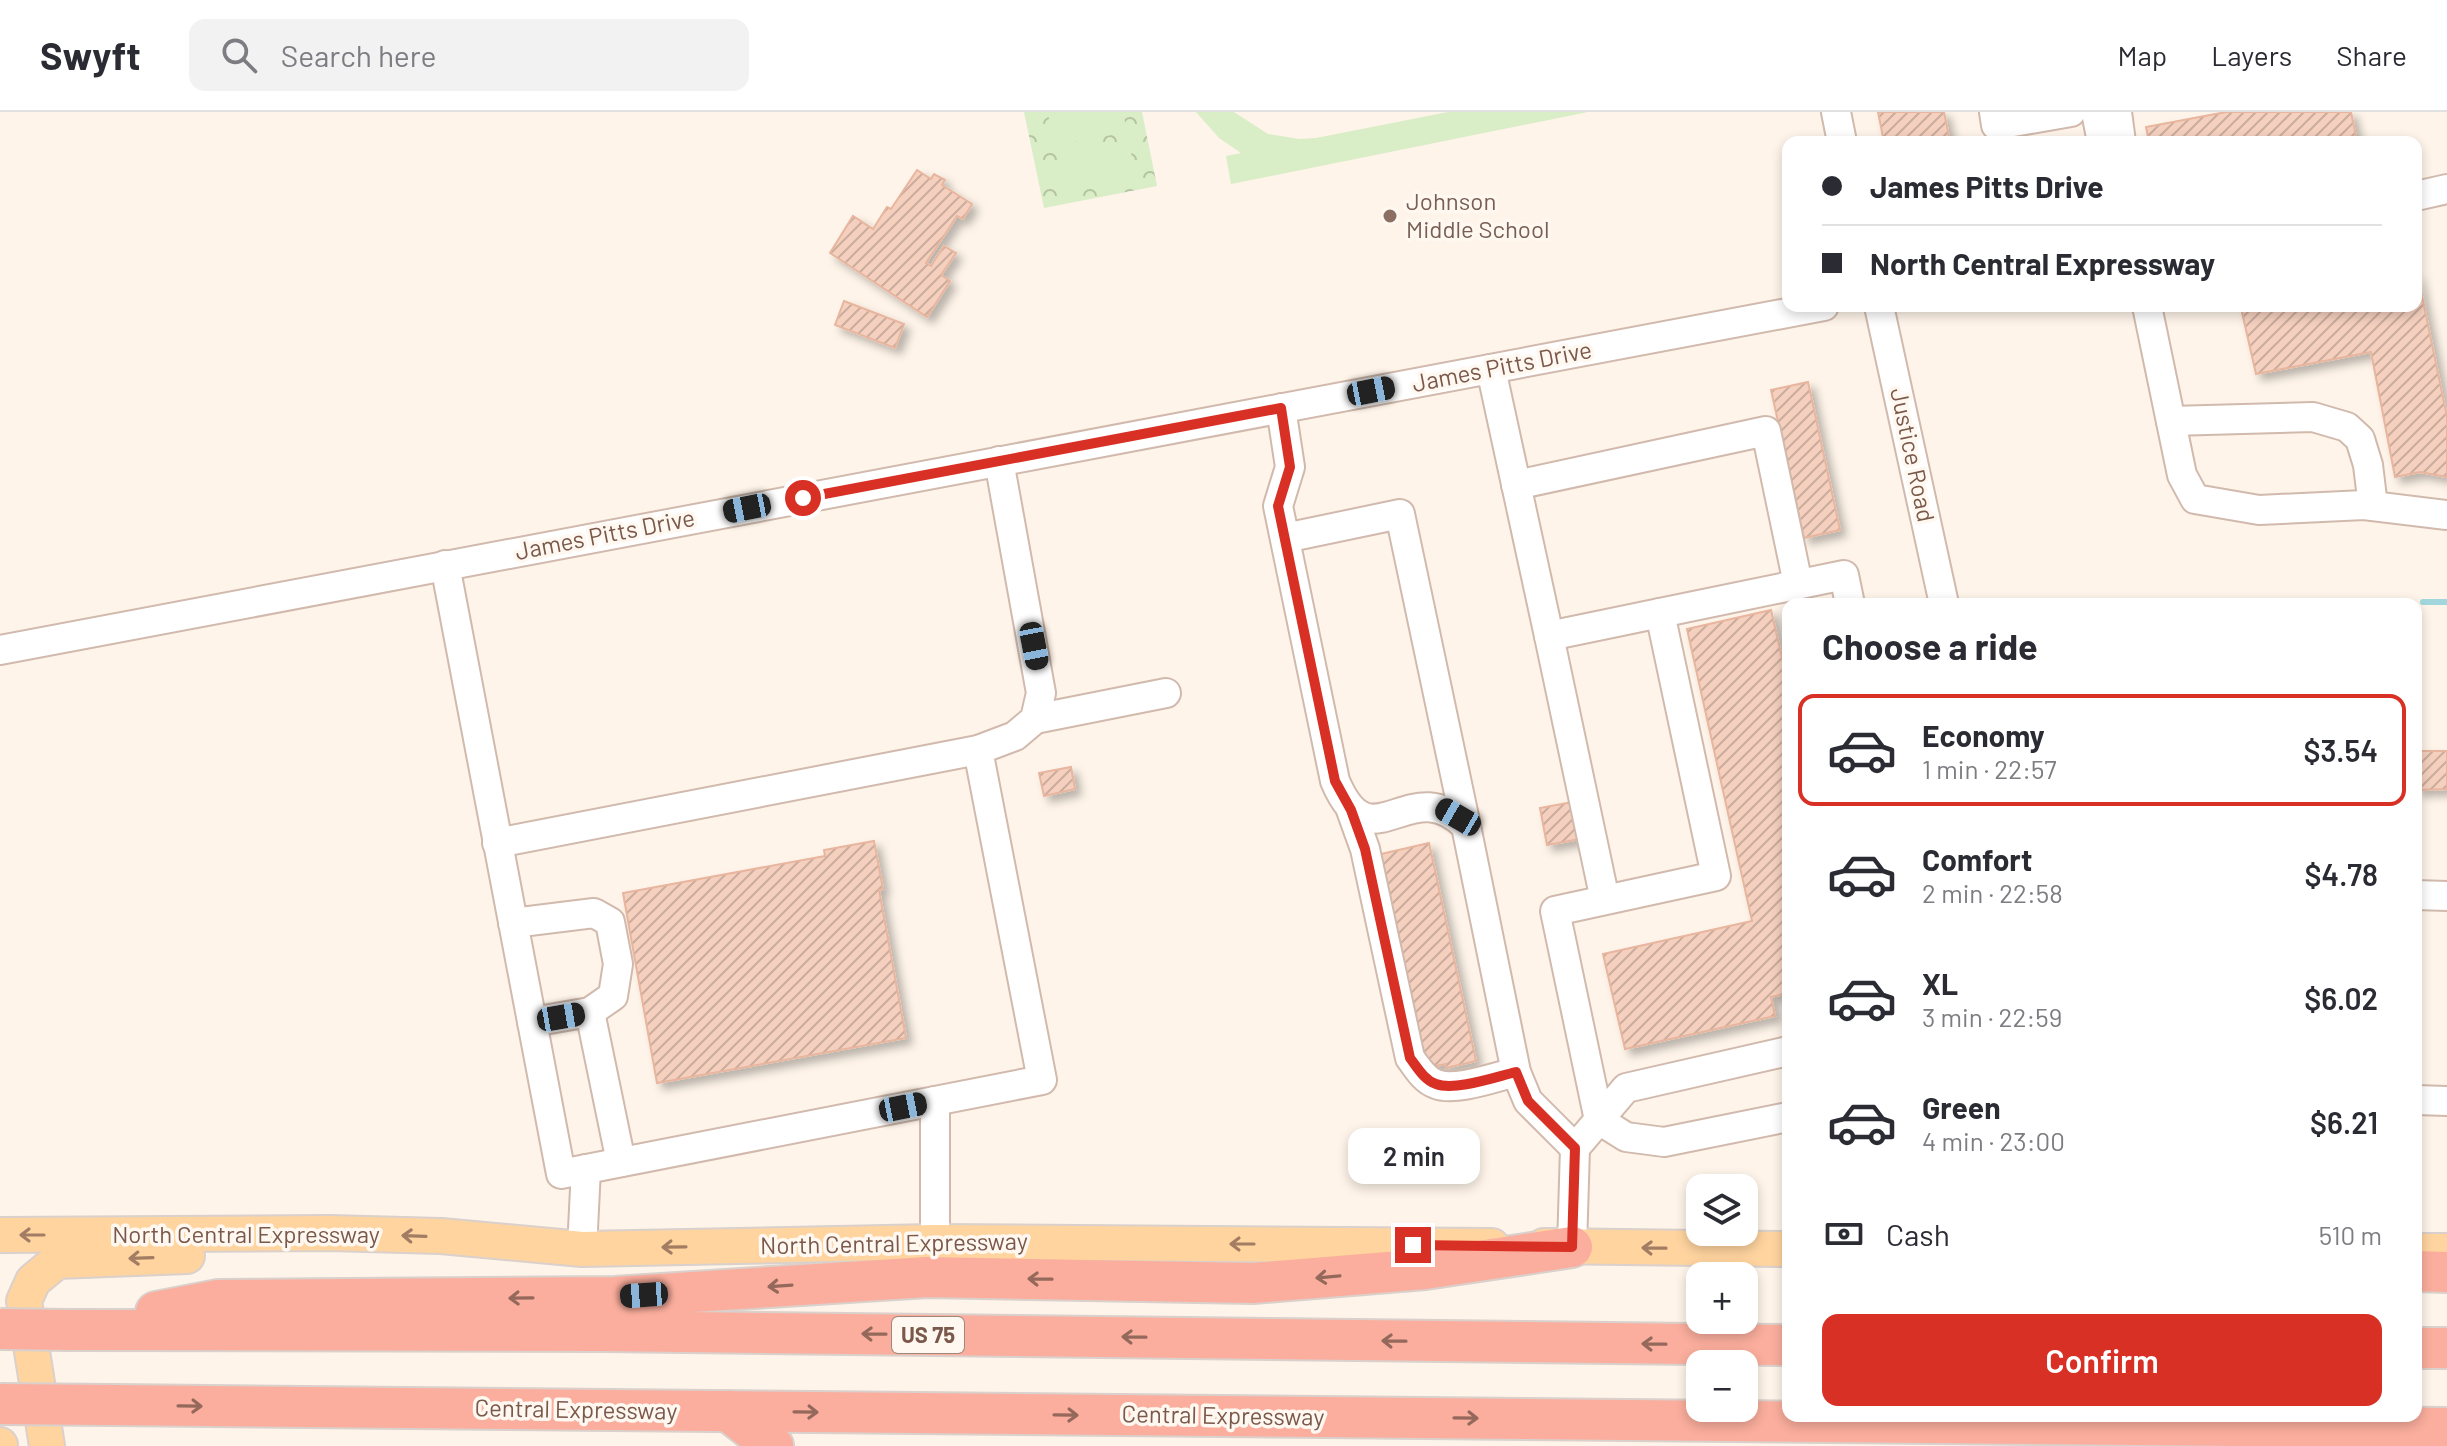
<!DOCTYPE html>
<meta charset="utf-8">
<style>
body{margin:0;font-family:Barlow,sans-serif;background:#f2f2f3;color:#2b2b33;height:100vh;display:flex;flex-direction:column;font-size:30px;white-space:nowrap}
*{box-sizing:border-box;margin:0}
p{font-size:26px;color:#7c7c81}
.icon{flex:none;width:44px;height:44px;fill:none;stroke:currentColor;stroke-width:2;stroke-linecap:round;stroke-linejoin:round}
.map{position:relative;flex:1;overflow:hidden}
.sheet{position:absolute;left:1782px;top:486px;width:640px;height:824px;display:flex;flex-direction:column;background:#fff;border-radius:16px;box-shadow:0 4px 12px #0003}
.sheet>*{flex:none}
.top-card{position:absolute;left:1782px;top:24px;width:640px;height:176px;border-radius:16px;box-shadow:0 4px 12px #0003;display:grid;align-content:center;height:176px;padding:0 40px;background:#fff}
.tools{position:absolute;left:1686px;top:1062px;display:grid;gap:16px}
.tools a{display:grid;place-items:center;width:72px;height:72px;border-radius:16px;background:#fff;box-shadow:0 4px 12px #0003;font-size:40px}
.end{position:absolute;width:36px;height:36px;margin:-18px;border:10px solid #d93025;background:#fff;box-shadow:0 0 0 4px #fff}
.from{border-radius:50%}
.bubble{position:absolute;height:56px;border-radius:16px;background:#fff;box-shadow:0 4px 12px #0003;font-size:26px;font-weight:600;line-height:56px;text-align:center}
.car{position:absolute;width:24px;height:48px;margin:-24px -12px;border-radius:10px;box-shadow:0 0 6px 2px #0007;background:linear-gradient(#222 24%,#8ab4d8 0 40%,#222 0 76%,#8ab4d8 0 86%,#222 0)}
.top-card b{display:flex;align-items:center;gap:28px;height:76px;font-size:30px}
.top-card b+b{border-top:2px solid #e1e1e2}
.top-card i{width:20px;height:20px;background:#2b2b33}
ul{padding:0;list-style:none}
li{display:flex;align-items:center;gap:24px;height:112px;margin:0 16px 12px;padding:0 24px;border:4px solid transparent;border-radius:16px}
li div{flex:1}
li b{display:block;font-size:30px}
li em{font-style:normal;font-weight:600}
li.current{border-color:#d93025}
li>.icon{width:72px;height:72px;stroke-width:1.5}
h2{padding:0 40px;font-size:36px;line-height:96px}
.pay{display:flex;align-items:center;gap:20px;height:88px;padding:0 40px;font-size:30px}
.pay p{margin-inline-start:auto}
.primary-button{display:flex;gap:16px;margin-top:auto;padding:16px 40px}
.primary-button a{flex:1;height:92px;border-radius:16px;background:#d93025;color:#fff;font-size:32px;font-weight:600;line-height:92px;text-align:center}
header{display:flex;align-items:center;gap:48px;box-sizing:border-box;height:112px;padding:0 40px;background:#fff;border-bottom:2px solid #e1e1e2}
header strong{font-size:38px}
nav{display:flex;gap:44px;margin-inline-start:auto;font-size:28px}
.search{width:560px;height:72px;background:#f2f2f3;display:flex;align-items:center;gap:20px;box-sizing:border-box;padding:0 28px;border-radius:16px;color:#7c7c81;font-size:30px}
.map>svg:first-child{display:block}
.park{fill:url(#park-crowns)}
.pitch{fill:#d9edc6}
.lines{fill:none;stroke-linecap:round;stroke-linejoin:round}
.stream{stroke:#a1d7dc;stroke-width:6}
.building{fill:url(#building-hatch);stroke:#e8b59e;stroke-width:2;filter:url(#shadow)}
.minor-casing{stroke:#d1baad;stroke-width:32}
.major-casing{stroke:#dad0cc;stroke-width:38}
.highway-casing{stroke:#dad0cc;stroke-width:44}
.minor{stroke:#fff;stroke-width:28}
.major{stroke:#ffd49f;stroke-width:34}
.highway{stroke:#fbae9d;stroke-width:40}
.highway-bridge-casing{stroke:#dad0cc;stroke-width:44;stroke-linecap:butt}
.highway-bridge{stroke:#fbae9d;stroke-width:40}
.oneway{stroke:#a27d64}
.oneway2{stroke:#94695b}
.route{stroke:#d93025;stroke-width:10}
.education-dot{fill:#8d6e63;stroke:#fff8f1;stroke-width:3}
.labels{text-anchor:middle;stroke-width:7;stroke-linejoin:round;paint-order:stroke}
.shield{fill:#fff8f1;stroke:#a2887c;stroke-width:2}
.shield-label{font-size:22px;font-weight:bold;fill:#7a584a}
.education-label{font-size:24px;fill:#785e54;stroke:#fff8f1;text-anchor:start}
.street-label{font-size:24px;fill:#7a584a;stroke:#fff8f1}
</style>
<header>
<strong>Swyft</strong>
<div class="search"><svg class="icon" aria-label="search" viewBox="0 0 24 24"><circle cx="10" cy="10" r="6"/><path d="M15 15l6 6"/></svg>Search here</div>
<nav><a>Map</a><a>Layers</a><a>Share</a></nav>
</header>
<div class="map">
<svg width="2447" height="1334" viewBox="0 0 2447 1334">
<defs>
<pattern id="park-crowns" width="20" height="18" patternUnits="userSpaceOnUse" patternTransform="scale(2)"><rect width="20" height="18" fill="#d9edc6"/><path d="M2 6a3 3 0 1 1 6 0M12 15a3 3 0 1 1 6 0" fill="none" stroke="#b5c3a3"/></pattern>
<pattern id="building-hatch" width="6" height="6" patternUnits="userSpaceOnUse" patternTransform="scale(2)"><rect width="6" height="6" fill="#f5d0bf"/><path d="M-1 1l2-2M0 6l6-6M5 7l2-2" fill="none" stroke="#cbac9d"/></pattern>
<filter id="shadow"><feDropShadow dx="6" dy="6" stdDeviation="4" flood-color="#0004"/></filter>
</defs>
<rect width="100%" height="100%" fill="#fef4e9"/>
<path class="park" d="M 1024,0 L 1142,0 L 1157,74 L 1044,96 Z"/>
<g class="pitch">
<path d="M 1123,0 L 1127,20 L 1054,34 L 1048,1 Z"/>
<path d="M 1196,0 L 1234,0 L 1268,22 L 1299,27 L 1316,26 L 1448,0 L 1588,0 L 1231,72 L 1226,44 L 1241,41 L 1219,26 Z"/>
<path d="M 1129,31 L 1136,65 L 1064,79 L 1057,46 Z"/>
</g>
<g class="lines">
<path class="stream" d="M 2423,490 L 2447,490"/>
</g>
<g class="building">
<path d="M 1878,0 L 1944,0 L 1950,30 L 1884,30 Z"/>
<path d="M 2226,0 L 2351,0 L 2357,30 L 2149,30 L 2146,15 Z"/>
<path d="M 917,58 L 931,67 L 934,62 L 945,68 L 942,73 L 972,92 L 963,107 L 957,104 L 926,151 L 931,154 L 944,134 L 956,141 L 941,163 L 950,169 L 927,205 L 830,141 L 853,104 L 873,117 L 887,95 L 891,97 Z"/>
<path d="M 2417,160 L 2447,305 L 2447,365 L 2420,360 L 2395,365 L 2371,240 L 2256,262 L 2241,196 L 2416,194 Z"/>
<path d="M 844,189 L 904,212 L 895,236 L 835,213 Z"/>
<path d="M 1808,270 L 1840,418 L 1804,426 L 1771,278 Z"/>
<path d="M 1771,498 L 1788,572 L 1788,881 L 1771,885 L 1775,904 L 1625,937 L 1603,842 L 1752,809 L 1687,517 Z"/>
<path d="M 2416,639 L 2447,639 L 2447,677 L 2416,678 Z"/>
<path d="M 1071,655 L 1075,677 L 1044,684 L 1039,661 Z"/>
<path d="M 1573,690 L 1580,727 L 1547,733 L 1540,696 Z"/>
<path d="M 874,729 L 883,777 L 879,778 L 906,926 L 657,971 L 623,781 L 825,744 L 824,738 Z"/>
<path d="M 1429,731 L 1476,949 L 1446,956 L 1446,952 L 1426,956 L 1381,742 Z"/>
</g>
<g class="lines">
<g class="minor-casing">
<g id="minor">
<path d="M 1836,0 L 1842,30"/>
<path d="M 1994,0 L 1996,13 L 2071,0"/>
<path d="M 2096,0 L 2102,30"/>
<path d="M 2117,0 L 2121,30"/>
<path d="M 2416,84 L 2447,77"/>
<path d="M 1879,194 L 1944,492"/>
<path d="M 2147,194 L 2182,363 L 2195,387 L 2259,398 L 2364,393 L 2447,403"/>
<path d="M 1491,257 L 1549,524"/>
<path d="M 1281,296 L 1290,355 L 1278,394 L 1335,669 C 1372,756 1409,657 1466,714 L 1516,960 L 1528,989 L 1575,1036 L 1626,976 L 1788,939"/>
<path d="M 2171,309 L 2313,305 L 2347,315 L 2360,327 L 2368,353 L 2373,394"/>
<path d="M 1516,373 L 1766,319 L 1798,472"/>
<path d="M 1285,426 L 1400,402 L 1466,714"/>
<path d="M 445,453 L 561,1062 L 1042,968 L 978,638"/>
<path d="M 1660,501 L 1844,463 L 1850,492"/>
<path d="M 0,538 L 1824,194"/>
<path d="M 1035,607 L 1166,581"/>
<path d="M 1351,698 L 1365,737 L 1410,946 C 1417,955 1424,968 1436,972 C 1455,980 1495,965 1516,960"/>
<path d="M 497,731 L 978,638 L 1015,624 L 1035,607 L 1041,581 L 999,349"/>
<path d="M 2416,783 L 2447,784"/>
<path d="M 1605,788 L 1549,524 L 1660,501 L 1716,764 L 1555,799 L 1599,1008 L 1626,1025 L 1664,1030 L 1788,1005"/>
<path d="M 513,811 L 594,801 L 610,810 L 618,852 L 613,884 L 590,900 L 532,910"/>
<path d="M 590,900 L 621,1050"/>
<path d="M 2416,988 L 2447,989"/>
<path d="M 935,989 L 935,1130"/>
<path d="M 1572,1135 L 1575,1036"/>
<path d="M 582,1137 L 586,1057"/>
</g>
</g>
<g class="major-casing">
<g id="major">
<path d="M 0,1123 L 329,1121 L 441,1124 L 582,1137 L 935,1130 L 1492,1134"/>
<path d="M 1544,1134 L 1788,1137"/>
<path d="M 2416,1139 L 2447,1139"/>
<path d="M 0,1333 L 0,1334"/>
<path d="M 47,1334 L 24,1189 L 33,1169 L 57,1149 L 187,1144"/>
</g>
</g>
<g class="highway-casing">
<g id="highway">
<path d="M 2416,1159 L 2447,1160"/>
<path d="M 156,1200 L 218,1188 L 615,1185 L 927,1165 L 1253,1171 L 1425,1157 L 1572,1135"/>
<path d="M 69,1218 L 603,1219 L 1788,1233"/>
<path d="M 2416,1236 L 2447,1236"/>
<path d="M 112,1293 L 2447,1316"/>
<path d="M 728,1299 L 773,1334"/>
</g>
</g>
<use href="#minor" class="minor"/>
<use href="#major" class="major"/>
<use href="#highway" class="highway"/>
<g class="highway-bridge-casing">
<g id="highway-bridge">
<path d="M 0,1217 L 69,1218"/>
<path d="M 0,1292 L 112,1293"/>
</g>
</g>
<use href="#highway-bridge" class="highway-bridge"/>
</g>
<defs><path id="oneway-shaft" d="M-6 0H5M1.5-3L5.5 0L1.5 3" fill="none" stroke-width="1.6" stroke-linecap="round" stroke-linejoin="round" transform="scale(2)"/></defs>
<g class="oneway">
<use href="#oneway-shaft" transform="translate(32 1123) rotate(180)"/>
<use href="#oneway-shaft" transform="translate(414 1124) rotate(-178)"/>
<use href="#oneway-shaft" transform="translate(1242 1132) rotate(-180)"/>
<use href="#oneway-shaft" transform="translate(674 1135) rotate(179)"/>
<use href="#oneway-shaft" transform="translate(1654 1136) rotate(-179)"/>
<use href="#oneway-shaft" transform="translate(141 1146) rotate(178)"/>
</g>
<g class="oneway2">
<use href="#oneway-shaft" transform="translate(1328 1165) rotate(175)"/>
<use href="#oneway-shaft" transform="translate(1040 1167) rotate(-179)"/>
<use href="#oneway-shaft" transform="translate(780 1174) rotate(176)"/>
<use href="#oneway-shaft" transform="translate(521 1186) rotate(179)"/>
<use href="#oneway-shaft" transform="translate(874 1222) rotate(-179)"/>
<use href="#oneway-shaft" transform="translate(1134 1225) rotate(-179)"/>
<use href="#oneway-shaft" transform="translate(1394 1229) rotate(-179)"/>
<use href="#oneway-shaft" transform="translate(1654 1232) rotate(-179)"/>
<use href="#oneway-shaft" transform="translate(190 1294) rotate(1)"/>
<use href="#oneway-shaft" transform="translate(806 1300) rotate(1)"/>
<use href="#oneway-shaft" transform="translate(1066 1303) rotate(1)"/>
<use href="#oneway-shaft" transform="translate(1466 1306) rotate(1)"/>
</g>
<g class="lines">
<path class="route" d="M 803,386 L 1281,296 L 1290,355 L 1278,394 L 1335,669 L 1351,698 L 1365,737 L 1410,946 C 1417,955 1424,968 1436,972 C 1455,979 1495,965 1516,960 L 1528,989 L 1575,1036 L 1572,1135 L 1413,1133"/>
</g>
<circle class="education-dot" cx="1390" cy="104" r="8"/>
<g class="labels">
<rect class="shield" x="892" y="1205" width="72" height="36" rx="6"/>
<g class="shield-label">
<text x="928" y="1231">US 75</text>
</g>
<g class="education-label">
<text x="1406" y="98">Johnson<tspan x="1406" dy="28">Middle School</tspan></text>
</g>
<g class="street-label">
<text transform="translate(1502 255) rotate(-11)" y="8">James Pitts Drive</text>
<text transform="translate(1912 343) rotate(78)" y="8">Justice Road</text>
<text transform="translate(605 423) rotate(-11)" y="8">James Pitts Drive</text>
<text x="246" y="1131">North Central Expressway</text>
<text transform="translate(894 1132) rotate(-1)" y="8">North Central Expressway</text>
<text transform="translate(576 1298) rotate(1)" y="8">Central Expressway</text>
<text transform="translate(1223 1304) rotate(1)" y="8">Central Expressway</text>
</g>
</g>
</svg>
<div class="tools">
<a><svg class="icon" aria-label="layers" viewBox="0 0 24 24"><path d="M12 4l9 5-9 5-9-5zM3 14l9 5 9-5"/></svg></a>
<a>+</a>
<a>−</a>
</div>
<i class="end from" style="left:803px;top:386px"></i>
<i class="end" style="left:1413px;top:1133px"></i>
<div class="bubble" style="left:1348px;top:1016px;width:132px">2 min</div>
<i class="car" style="left:1371px;top:279px;rotate:79deg"></i>
<i class="car" style="left:747px;top:396px;rotate:259deg"></i>
<i class="car" style="left:1034px;top:534px;rotate:169deg"></i>
<i class="car" style="left:1458px;top:705px;rotate:300deg"></i>
<i class="car" style="left:561px;top:905px;rotate:80deg"></i>
<i class="car" style="left:903px;top:995px;rotate:79deg"></i>
<i class="car" style="left:644px;top:1183px;rotate:266deg"></i>
<div class="top-card">
<b><i class="from"></i>James Pitts Drive</b>
<b><i></i>North Central Expressway</b>
</div>
<section class="sheet">
<h2>Choose a ride</h2>
<ul>
<li class="current"><svg class="icon" aria-label="car" viewBox="0 0 24 24"><path d="M5 17H2v-5l4-1 3-4h7l3 4 3 1v5h-3M9 17h6M6 11h13"/><circle cx="7" cy="17" r="2"/><circle cx="17" cy="17" r="2"/></svg><div><b>Economy</b><p>1 min · 22:57</p></div><em>$3.54</em></li>
<li><svg class="icon" aria-label="car" viewBox="0 0 24 24"><path d="M5 17H2v-5l4-1 3-4h7l3 4 3 1v5h-3M9 17h6M6 11h13"/><circle cx="7" cy="17" r="2"/><circle cx="17" cy="17" r="2"/></svg><div><b>Comfort</b><p>2 min · 22:58</p></div><em>$4.78</em></li>
<li><svg class="icon" aria-label="car" viewBox="0 0 24 24"><path d="M5 17H2v-5l4-1 3-4h7l3 4 3 1v5h-3M9 17h6M6 11h13"/><circle cx="7" cy="17" r="2"/><circle cx="17" cy="17" r="2"/></svg><div><b>XL</b><p>3 min · 22:59</p></div><em>$6.02</em></li>
<li><svg class="icon" aria-label="car" viewBox="0 0 24 24"><path d="M5 17H2v-5l4-1 3-4h7l3 4 3 1v5h-3M9 17h6M6 11h13"/><circle cx="7" cy="17" r="2"/><circle cx="17" cy="17" r="2"/></svg><div><b>Green</b><p>4 min · 23:00</p></div><em>$6.21</em></li>
</ul>
<div class="pay"><svg class="icon" aria-label="cash" viewBox="0 0 24 24"><path d="M3 7h18v10H3z"/><circle cx="12" cy="12" r="2"/></svg>Cash<p>510 m</p></div>
<div class="primary-button"><a>Confirm</a></div>
</section>
</div>
